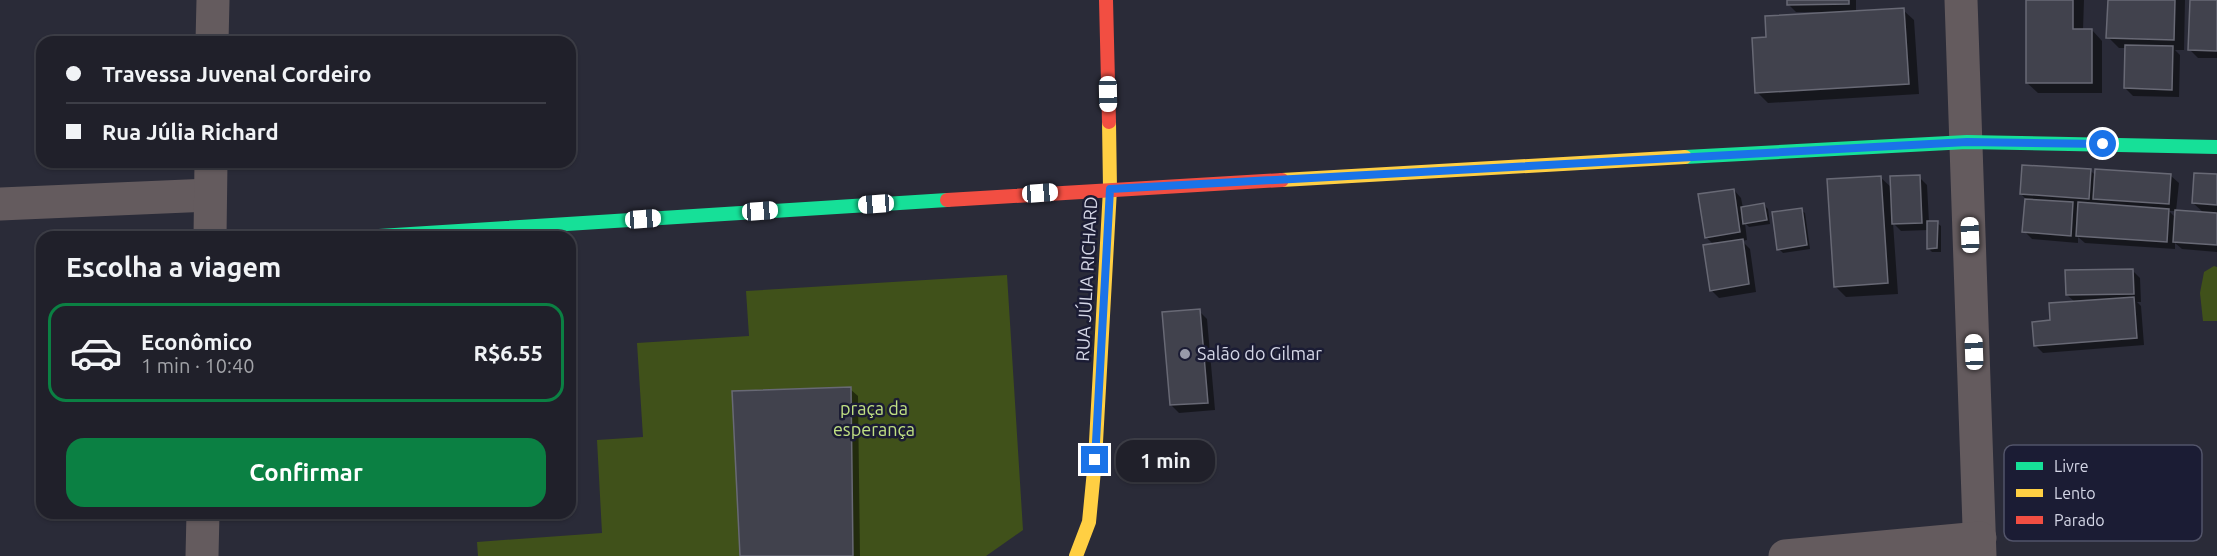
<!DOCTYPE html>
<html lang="pt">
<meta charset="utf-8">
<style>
body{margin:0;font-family:Ubuntu,sans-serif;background:#282832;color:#f1f3f6;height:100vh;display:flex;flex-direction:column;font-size:22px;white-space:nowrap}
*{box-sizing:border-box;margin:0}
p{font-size:20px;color:#a2a3a8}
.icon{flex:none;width:33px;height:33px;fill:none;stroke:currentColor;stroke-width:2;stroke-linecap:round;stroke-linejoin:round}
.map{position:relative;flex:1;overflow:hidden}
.panel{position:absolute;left:36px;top:231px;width:540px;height:288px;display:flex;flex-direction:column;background:#20202a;border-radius:18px;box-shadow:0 2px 4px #0004,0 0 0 2px #3d3e47}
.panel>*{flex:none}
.hud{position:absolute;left:36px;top:36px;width:540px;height:132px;border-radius:18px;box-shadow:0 2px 4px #0004,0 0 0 2px #3d3e47;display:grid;align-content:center;height:132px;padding:0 30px;background:#20202a}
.end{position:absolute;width:27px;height:27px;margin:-14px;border:8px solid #1a73e8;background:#fff;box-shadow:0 0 0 3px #fff}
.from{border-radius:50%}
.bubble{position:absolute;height:42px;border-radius:18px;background:#20202a;box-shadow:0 2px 4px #0004,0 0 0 2px #3d3e47;font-size:20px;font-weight:600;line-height:42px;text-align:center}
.car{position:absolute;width:18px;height:36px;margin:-18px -9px;border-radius:8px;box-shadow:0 0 4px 2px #0007;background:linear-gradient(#fff 24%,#345 0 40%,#fff 0 76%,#345 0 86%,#fff 0)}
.hud b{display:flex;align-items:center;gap:21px;height:57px;font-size:22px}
.hud b+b{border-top:2px solid #3d3e47}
.hud i{width:15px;height:15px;background:#f1f3f6}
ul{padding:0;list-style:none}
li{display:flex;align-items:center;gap:18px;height:99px;margin:0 12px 9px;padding:0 18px;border:3px solid transparent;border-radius:18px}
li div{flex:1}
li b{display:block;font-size:22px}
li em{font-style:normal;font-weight:600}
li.active{border-color:#0b8043}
li>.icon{width:54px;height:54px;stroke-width:1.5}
h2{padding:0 30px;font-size:27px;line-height:72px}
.cta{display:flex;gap:12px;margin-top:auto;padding:12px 30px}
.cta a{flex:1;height:69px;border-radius:18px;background:#0b8043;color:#fff;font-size:24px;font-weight:600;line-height:69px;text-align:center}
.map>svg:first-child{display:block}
.green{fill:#40511a}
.shadow{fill:#0007;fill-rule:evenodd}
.building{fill:#41424d;stroke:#686975;stroke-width:1.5}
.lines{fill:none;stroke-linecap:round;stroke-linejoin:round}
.street{stroke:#645b5e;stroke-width:33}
.fast{stroke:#16e098;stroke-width:14}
.slow{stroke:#ffcf43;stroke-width:14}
.jam{stroke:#f24e42;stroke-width:14}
.route{stroke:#1a73e8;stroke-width:8}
.poi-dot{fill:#989aa9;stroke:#1b1c34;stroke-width:2}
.labels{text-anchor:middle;stroke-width:5;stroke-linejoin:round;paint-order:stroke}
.street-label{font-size:18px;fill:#d4d6e6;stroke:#1b1c34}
.poi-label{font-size:18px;fill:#d4d6e6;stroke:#1b1c34;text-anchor:start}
.park-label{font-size:18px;fill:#c0e083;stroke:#1b1c34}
.key{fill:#1b1c34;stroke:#525469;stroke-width:1.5}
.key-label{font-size:16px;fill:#d4d6e6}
</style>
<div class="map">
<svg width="2217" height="556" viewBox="0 0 2217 556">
<rect width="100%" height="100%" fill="#2a2b38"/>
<g class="green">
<path d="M 2214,266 L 2217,267 L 2217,321 L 2203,321 L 2200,293 L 2204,272 Z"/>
<path d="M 1007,275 L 1023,530 L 986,556 L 478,556 L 477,542 L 602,533 L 597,440 L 643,437 L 637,343 L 749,336 L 746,291 Z"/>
</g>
<g class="shadow">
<path d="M 1788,0 L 1856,0 L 1856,13 L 1903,10 L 1914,20 L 1919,94 L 1768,103 L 1757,92 L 1768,38 L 1820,15 L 1820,12 L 1796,12 L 1788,4 Z"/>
<path d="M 2028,0 L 2084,0 L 2083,30 L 2092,30 L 2102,41 L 2102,93 L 2038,93 L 2027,83 Z"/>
<path d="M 2109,0 L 2185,0 L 2184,50 L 2175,50 L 2180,55 L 2179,97 L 2133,96 L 2125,88 L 2127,48 L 2119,48 L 2108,37 Z"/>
<path d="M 2191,0 L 2217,0 L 2217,58 L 2198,58 L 2190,50 Z"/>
<path d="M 2091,171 L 2096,176 L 2171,176 L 2179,183 L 2176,211 L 2204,213 L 2193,203 L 2217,176 L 2217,252 L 2182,249 L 2175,243 L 2175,249 L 2085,243 L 2078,237 L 2078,243 L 2032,239 L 2024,231 L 2026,199 L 2021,194 ZM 2169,211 L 2176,211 L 2176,218 Z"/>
<path d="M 1880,177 L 1892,188 L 1919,177 L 1927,185 L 1929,222 L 1937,223 L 1941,226 L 1941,252 L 1932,252 L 1928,248 L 1929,230 L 1901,231 L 1893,223 L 1898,294 L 1846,297 L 1835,286 Z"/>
<path d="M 1734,190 L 1741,198 L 1743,208 L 1764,205 L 1768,209 L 1770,224 L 1749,227 L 1745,223 L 1747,240 L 1742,241 L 1750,249 L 1756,292 L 1719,298 L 1711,290 L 1714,245 L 1706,237 Z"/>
<path d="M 1801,210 L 1805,213 L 1810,249 L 1783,253 L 1779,249 Z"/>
<path d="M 2132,270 L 2140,278 L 2141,302 L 2137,302 L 2141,306 L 2144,345 L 2043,353 L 2035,345 L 2052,322 L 2075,302 L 2067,295 Z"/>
<path d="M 1199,311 L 1207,319 L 1215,410 L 1179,413 L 1171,405 Z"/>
<path d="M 850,389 L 858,396 L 860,556 L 742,556 Z"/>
</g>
<g class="building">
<path d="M 1787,0 L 1849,0 L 1849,4 L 1787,5 Z"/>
<path d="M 2026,0 L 2073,0 L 2073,29 L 2092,29 L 2092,83 L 2026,83 Z"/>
<path d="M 2108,0 L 2175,0 L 2174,40 L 2106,38 Z"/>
<path d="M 2190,0 L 2217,0 L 2217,51 L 2188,50 Z"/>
<path d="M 1904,8 L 1909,84 L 1755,93 L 1752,38 L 1766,37 L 1765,16 Z"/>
<path d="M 2125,45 L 2173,46 L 2172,90 L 2124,88 Z"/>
<path d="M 2022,165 L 2091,169 L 2089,199 L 2020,194 Z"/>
<path d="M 2095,169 L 2171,174 L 2169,204 L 2093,199 Z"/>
<path d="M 2194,173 L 2217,174 L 2217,205 L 2192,203 Z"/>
<path d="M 1920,175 L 1922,223 L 1892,224 L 1890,176 Z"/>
<path d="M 1881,176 L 1888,283 L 1834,287 L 1827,179 Z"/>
<path d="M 1734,189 L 1740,232 L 1705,238 L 1698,194 Z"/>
<path d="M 2025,199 L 2073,202 L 2071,236 L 2022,232 Z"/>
<path d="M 2078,202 L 2169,209 L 2167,242 L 2076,236 Z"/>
<path d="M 1764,203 L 1767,220 L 1743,224 L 1741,207 Z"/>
<path d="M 1802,208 L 1807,245 L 1777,250 L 1772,212 Z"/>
<path d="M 2175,210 L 2217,213 L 2217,245 L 2173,242 Z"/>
<path d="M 1927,221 L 1938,221 L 1937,248 L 1927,249 Z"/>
<path d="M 1743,239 L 1749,284 L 1710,291 L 1703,245 Z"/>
<path d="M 2133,269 L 2134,294 L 2066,295 L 2065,270 Z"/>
<path d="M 2134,297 L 2137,338 L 2034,346 L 2032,322 L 2050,320 L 2049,303 Z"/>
<path d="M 1200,309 L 1208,403 L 1170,405 L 1162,312 Z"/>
<path d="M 851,387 L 853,556 L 740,556 L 732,391 Z"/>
</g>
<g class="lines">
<g class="street">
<path d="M 1961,0 L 1980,556"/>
<path d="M 212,42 L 213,0"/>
<path d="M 0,204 L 210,195"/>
<path d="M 210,237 L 211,162"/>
<path d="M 202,556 L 203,513"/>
<path d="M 1785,556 L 1980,538"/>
</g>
<g class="fast">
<path d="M 1685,157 L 1967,142 L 2217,147"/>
<path d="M 363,237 L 947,200"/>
</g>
<g class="slow">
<path d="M 1282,180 L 1685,157"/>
<path d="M 1076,556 L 1089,522 L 1095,460 L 1110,189 L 1109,122"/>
</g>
<g class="jam">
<path d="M 1106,0 L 1109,122"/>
<path d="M 947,200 L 1282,180"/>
</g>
</g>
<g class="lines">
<path class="route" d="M 1095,460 L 1110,189 L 1967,142 L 2103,144"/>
</g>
<circle class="poi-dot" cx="1185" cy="354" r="6"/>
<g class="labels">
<g class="street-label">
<text transform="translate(1087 279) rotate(-87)" y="6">RUA JÚLIA RICHARD</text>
</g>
<g class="poi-label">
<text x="1197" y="360">Salão do Gilmar</text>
</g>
<g class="park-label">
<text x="874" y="415">praça da<tspan x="874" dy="21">esperança</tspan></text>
</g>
</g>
<rect x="2004" y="445" width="198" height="96" rx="9" class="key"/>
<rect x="2016" y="462" width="27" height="8" fill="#16e098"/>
<rect x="2016" y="489" width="27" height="8" fill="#ffcf43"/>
<rect x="2016" y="516" width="27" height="8" fill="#f24e42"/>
<g class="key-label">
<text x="2054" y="472">Livre</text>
<text x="2054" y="499">Lento</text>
<text x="2054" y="526">Parado</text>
</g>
</svg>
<i class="end from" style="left:2103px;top:144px"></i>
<i class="end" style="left:1095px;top:460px"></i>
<div class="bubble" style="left:1116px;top:440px;width:99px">1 min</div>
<i class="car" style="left:1108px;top:94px;rotate:179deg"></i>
<i class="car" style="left:1040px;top:193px;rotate:86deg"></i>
<i class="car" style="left:876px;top:204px;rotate:266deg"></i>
<i class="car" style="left:760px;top:211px;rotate:86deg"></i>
<i class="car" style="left:643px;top:219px;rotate:86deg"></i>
<i class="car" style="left:1970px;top:235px;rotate:358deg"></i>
<i class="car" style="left:1974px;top:352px;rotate:358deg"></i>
<div class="hud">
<b><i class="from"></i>Travessa Juvenal Cordeiro</b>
<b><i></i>Rua Júlia Richard</b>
</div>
<section class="panel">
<h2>Escolha a viagem</h2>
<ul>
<li class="active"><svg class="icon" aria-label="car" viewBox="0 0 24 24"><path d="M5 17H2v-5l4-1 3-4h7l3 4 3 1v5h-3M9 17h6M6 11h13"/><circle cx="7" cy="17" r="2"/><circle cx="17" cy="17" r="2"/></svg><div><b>Econômico</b><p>1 min · 10:40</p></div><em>R$6.55</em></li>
</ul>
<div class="cta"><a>Confirmar</a></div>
</section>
</div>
